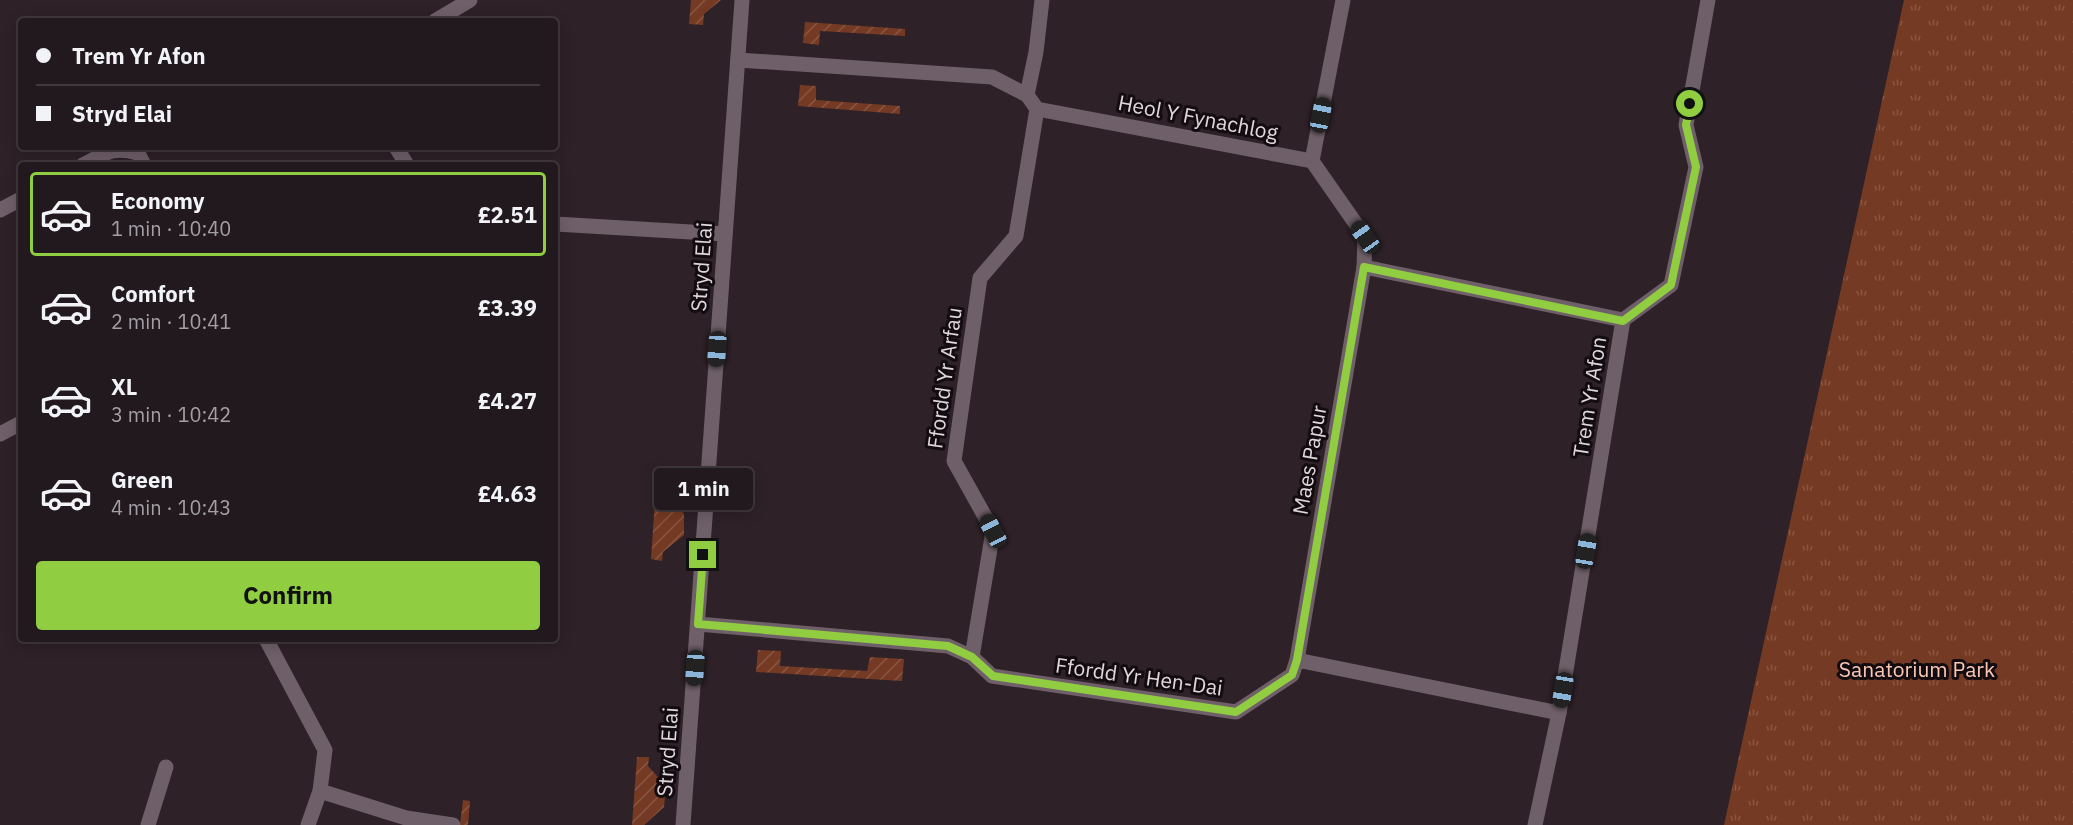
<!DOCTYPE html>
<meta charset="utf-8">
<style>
body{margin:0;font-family:"IBM Plex Sans",sans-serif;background:#2e262b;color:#f1f3f6;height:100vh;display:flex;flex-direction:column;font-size:22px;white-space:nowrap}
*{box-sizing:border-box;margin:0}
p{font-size:20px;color:#a2a0a4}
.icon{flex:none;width:33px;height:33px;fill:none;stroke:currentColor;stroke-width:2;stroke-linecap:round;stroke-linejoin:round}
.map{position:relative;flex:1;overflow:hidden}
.details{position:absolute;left:18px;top:162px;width:540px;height:480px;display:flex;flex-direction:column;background:#22191e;border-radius:6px;box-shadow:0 3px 15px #0003,0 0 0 2px #3f383c}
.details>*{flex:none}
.banner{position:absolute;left:18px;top:18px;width:540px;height:132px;border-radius:6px;box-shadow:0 3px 15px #0003,0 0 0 2px #3f383c;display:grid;align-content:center;height:132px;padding:0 18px;background:#22191e}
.end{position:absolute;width:27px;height:27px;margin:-14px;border:8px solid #90cd40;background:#111;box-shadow:0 0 0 3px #111}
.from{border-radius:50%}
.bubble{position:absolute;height:42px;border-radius:6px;background:#22191e;box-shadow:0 3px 15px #0003,0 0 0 2px #3f383c;font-size:20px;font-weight:800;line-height:42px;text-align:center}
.car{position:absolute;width:18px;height:36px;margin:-18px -9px;border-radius:8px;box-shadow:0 0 4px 2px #0007;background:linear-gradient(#222 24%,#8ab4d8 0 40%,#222 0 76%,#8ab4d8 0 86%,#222 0)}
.banner b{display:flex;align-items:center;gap:21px;height:57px;font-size:22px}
.banner b+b{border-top:2px solid #3f383c}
.banner i{width:15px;height:15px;background:#f1f3f6}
ul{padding:10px 0 0;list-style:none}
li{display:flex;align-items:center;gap:18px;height:84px;margin:0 12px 9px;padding:0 6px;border:3px solid transparent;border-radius:6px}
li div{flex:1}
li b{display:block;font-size:22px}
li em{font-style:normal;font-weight:800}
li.active{border-color:#90cd40}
li>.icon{width:54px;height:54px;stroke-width:1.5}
.button{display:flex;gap:12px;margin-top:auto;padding:12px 18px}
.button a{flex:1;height:69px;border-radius:6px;background:#90cd40;color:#111;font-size:24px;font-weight:800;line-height:69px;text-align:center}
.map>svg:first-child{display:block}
.park{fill:url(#park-tufts)}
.garden{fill:url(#garden-furrows)}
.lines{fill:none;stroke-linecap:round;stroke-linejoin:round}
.minor{stroke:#6f5f68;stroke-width:15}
.route{stroke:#90cd40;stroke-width:8}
.labels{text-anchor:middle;stroke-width:6;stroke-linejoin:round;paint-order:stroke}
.street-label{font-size:21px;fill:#e0d7dc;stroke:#120c10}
.park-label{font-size:21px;fill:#fac7b4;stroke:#120c10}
</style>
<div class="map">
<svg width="2073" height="825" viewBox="0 0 2073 825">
<defs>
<pattern id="park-tufts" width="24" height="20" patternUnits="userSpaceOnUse" patternTransform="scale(1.5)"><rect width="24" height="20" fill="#753a23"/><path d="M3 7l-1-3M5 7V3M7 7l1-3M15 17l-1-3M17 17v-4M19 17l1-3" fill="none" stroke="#885642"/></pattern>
<pattern id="garden-furrows" width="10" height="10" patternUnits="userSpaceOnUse" patternTransform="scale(1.5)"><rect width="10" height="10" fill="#753a23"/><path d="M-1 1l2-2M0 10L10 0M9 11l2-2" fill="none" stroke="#885642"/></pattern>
</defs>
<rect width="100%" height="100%" fill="#2e2128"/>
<path class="park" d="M 1904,0 L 2073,0 L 2073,825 L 1724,825 Z"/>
<g class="garden">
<path d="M 691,0 L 721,0 L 704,14 L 703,25 L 689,24 Z"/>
<path d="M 805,22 L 905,29 L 905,36 L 820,31 L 819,45 L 803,43 Z"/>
<path d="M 800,85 L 816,86 L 816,100 L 900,106 L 900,114 L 798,106 Z"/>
<path d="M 656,485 L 668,485 L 667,494 L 684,514 L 684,535 L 663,552 L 662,561 L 651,559 Z"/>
<path d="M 758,650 L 781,651 L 780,666 L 867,671 L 870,657 L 904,659 L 902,681 L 756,672 Z"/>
<path d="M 637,757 L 649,757 L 648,766 L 666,786 L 664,807 L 644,825 L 632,825 Z"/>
<path d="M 463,800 L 470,801 L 468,825 L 460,825 Z"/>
</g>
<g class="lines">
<g class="minor">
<path d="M 435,21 L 470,0"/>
<path d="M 738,60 L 992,77 L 1027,95 L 1037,109 L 1312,161 L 1365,237 L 1364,267 L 1623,320"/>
<path d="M 1027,95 L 1036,52 L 1042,0"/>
<path d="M 396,147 L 407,165"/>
<path d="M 1312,161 L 1343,0"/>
<path d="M 83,165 C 106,153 112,146 138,153 L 144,165"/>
<path d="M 0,210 L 21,199"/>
<path d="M 555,224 L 725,234"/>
<path d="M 0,434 L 21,423"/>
<path d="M 698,624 L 948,646 L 972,657 L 992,676 L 1236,712 L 1292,675 L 1297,660 L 1559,713"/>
<path d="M 266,639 L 325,750 L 320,791 L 308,825"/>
<path d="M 972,657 L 993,531 L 954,461 L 980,278 L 1016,236 L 1037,109"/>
<path d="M 1297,660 L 1364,267"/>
<path d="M 320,791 L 406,818 L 453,825"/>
<path d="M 148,825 L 166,767"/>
<path d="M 683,825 L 742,0"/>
<path d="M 1535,825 L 1559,713 L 1623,320 L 1671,285 L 1696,167 L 1686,125 L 1708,0"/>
</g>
</g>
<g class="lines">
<path class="route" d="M 703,555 L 698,624 L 948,646 L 972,657 L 993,676 L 1236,712 L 1292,675 L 1297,660 L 1364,267 L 1623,321 L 1671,285 L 1696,167 L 1686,125 L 1690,104"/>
</g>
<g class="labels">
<g class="street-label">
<text transform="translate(1198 118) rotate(11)" y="7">Heol Y Fynachlog</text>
<text transform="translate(702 267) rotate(-86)" y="7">Stryd Elai</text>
<text transform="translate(945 378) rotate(-82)" y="7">Ffordd Yr Arfau</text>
<text transform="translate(1590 397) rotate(-81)" y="7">Trem Yr Afon</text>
<text transform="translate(1310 460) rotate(-80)" y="7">Maes Papur</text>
<text transform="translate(1139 677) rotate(8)" y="7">Ffordd Yr Hen-Dai</text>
<text transform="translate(668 752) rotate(-86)" y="7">Stryd Elai</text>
</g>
<g class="park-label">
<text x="1917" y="677">Sanatorium Park</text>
</g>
</g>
</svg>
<i class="end from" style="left:1690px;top:104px"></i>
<i class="end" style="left:703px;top:555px"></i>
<div class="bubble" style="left:654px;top:468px;width:99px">1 min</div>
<i class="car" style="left:1321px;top:115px;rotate:11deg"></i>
<i class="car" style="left:1365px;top:237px;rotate:325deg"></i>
<i class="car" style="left:717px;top:349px;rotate:184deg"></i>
<i class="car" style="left:993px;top:531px;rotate:332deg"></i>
<i class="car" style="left:1586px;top:551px;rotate:9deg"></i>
<i class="car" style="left:695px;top:668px;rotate:184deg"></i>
<i class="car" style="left:1563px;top:690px;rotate:189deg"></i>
<div class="banner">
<b><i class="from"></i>Trem Yr Afon</b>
<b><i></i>Stryd Elai</b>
</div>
<section class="details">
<ul>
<li class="active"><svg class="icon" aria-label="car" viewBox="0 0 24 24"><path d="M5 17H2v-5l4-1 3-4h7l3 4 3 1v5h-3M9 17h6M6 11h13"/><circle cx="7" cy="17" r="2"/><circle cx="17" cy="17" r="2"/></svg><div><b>Economy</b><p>1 min · 10:40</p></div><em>£2.51</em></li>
<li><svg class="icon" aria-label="car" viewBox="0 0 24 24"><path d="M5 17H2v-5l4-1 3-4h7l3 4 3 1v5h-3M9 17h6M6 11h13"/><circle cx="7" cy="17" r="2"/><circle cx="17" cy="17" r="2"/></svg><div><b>Comfort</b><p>2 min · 10:41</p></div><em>£3.39</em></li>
<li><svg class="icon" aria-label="car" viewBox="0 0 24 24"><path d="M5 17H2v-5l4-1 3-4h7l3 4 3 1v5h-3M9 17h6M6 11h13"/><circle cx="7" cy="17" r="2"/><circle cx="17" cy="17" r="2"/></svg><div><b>XL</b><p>3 min · 10:42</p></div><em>£4.27</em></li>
<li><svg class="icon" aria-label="car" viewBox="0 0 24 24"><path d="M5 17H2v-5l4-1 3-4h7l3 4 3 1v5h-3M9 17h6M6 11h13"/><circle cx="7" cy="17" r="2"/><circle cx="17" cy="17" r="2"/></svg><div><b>Green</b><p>4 min · 10:43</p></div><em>£4.63</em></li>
</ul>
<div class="button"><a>Confirm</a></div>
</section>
</div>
